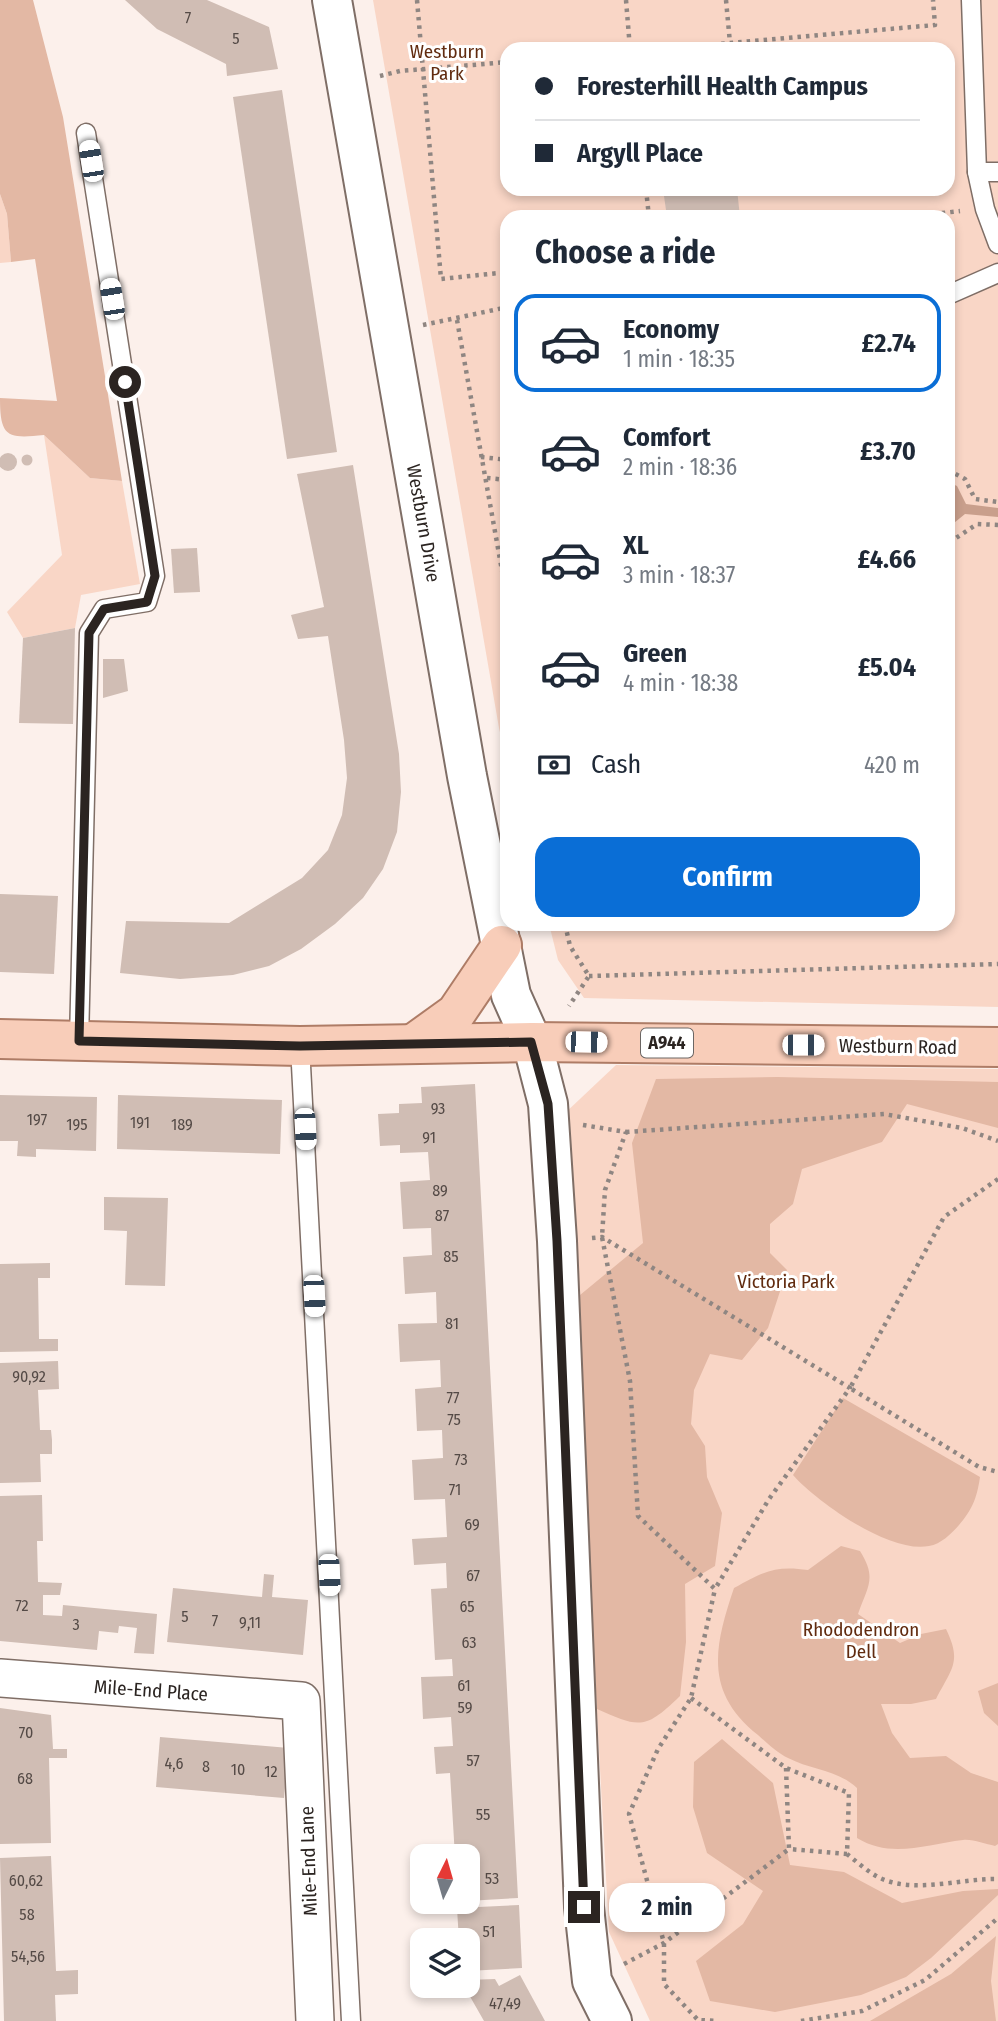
<!DOCTYPE html>
<meta charset="utf-8">
<style>
body{margin:0;font-family:"Fira Sans Condensed",sans-serif;background:#f2f2f3;color:#1f2937;height:100vh;display:flex;flex-direction:column;font-size:26px;white-space:nowrap}
*{box-sizing:border-box;margin:0}
p{font-size:23px;color:#747a83}
.icon{flex:none;width:38px;height:38px;fill:none;stroke:currentColor;stroke-width:2;stroke-linecap:round;stroke-linejoin:round}
.map{position:relative;flex:1;overflow:hidden}
.drawer{position:absolute;left:500px;top:210px;width:455px;height:721px;display:flex;flex-direction:column;background:#fff;border-radius:21px;box-shadow:0 4px 10px #0003}
.drawer>*{flex:none}
.banner{position:absolute;left:500px;top:42px;width:455px;height:154px;border-radius:21px;box-shadow:0 4px 10px #0003;display:grid;align-content:center;height:154px;padding:0 35px;background:#fff}
.needle{width:46px;rotate:5deg}
.fabs{position:absolute;left:410px;top:1844px;display:grid;gap:14px}
.fabs a{display:grid;place-items:center;width:70px;height:70px;border-radius:14px;background:#fff;box-shadow:0 4px 10px #0003;font-size:35px}
.end{position:absolute;width:32px;height:32px;margin:-16px;border:9px solid #2b2421;background:#fff;box-shadow:0 0 0 4px #fff}
.from{border-radius:50%}
.bubble{position:absolute;height:49px;border-radius:21px;background:#fff;box-shadow:0 4px 10px #0003;font-size:23px;font-weight:700;line-height:49px;text-align:center}
.car{position:absolute;width:21px;height:42px;margin:-21px -10px;border-radius:9px;box-shadow:0 0 5px 2px #0007;background:linear-gradient(#fff 24%,#345 0 40%,#fff 0 76%,#345 0 86%,#fff 0)}
.banner b{display:flex;align-items:center;gap:24px;height:66px;font-size:26px}
.banner b+b{border-top:2px solid #e0e1e3}
.banner i{width:18px;height:18px;background:#1f2937}
ul{padding:0;list-style:none}
li{display:flex;align-items:center;gap:21px;height:98px;margin:0 14px 10px;padding:0 21px;border:4px solid transparent;border-radius:21px}
li div{flex:1}
li b{display:block;font-size:26px}
li em{font-style:normal;font-weight:700}
li.selected{border-color:#0a6ed6}
li>.icon{width:63px;height:63px;stroke-width:1.5}
h2{padding:0 35px;font-size:32px;line-height:84px}
.pay{display:flex;align-items:center;gap:18px;height:77px;padding:0 35px;font-size:26px}
.pay p{margin-inline-start:auto}
.action{display:flex;gap:14px;margin-top:auto;padding:14px 35px}
.action a{flex:1;height:80px;border-radius:21px;background:#0a6ed6;color:#fff;font-size:28px;font-weight:700;line-height:80px;text-align:center}
.map>svg:first-child{display:block}
.green{fill:#f9d6c6;fill-rule:evenodd}
.forest{fill:#e3b8a4}
.water{fill:#c99f8c}
.building{fill:#d0bdb4}
.lines{fill:none;stroke-linecap:round;stroke-linejoin:round}
.lane-casing{stroke:#7f6e66;stroke-width:21}
.street-casing{stroke:#7f6e66;stroke-width:40}
.secondary-casing{stroke:#7f6e66;stroke-width:42}
.primary-casing{stroke:#ae7c66;stroke-width:42}
.path{stroke:#8f8682;stroke-width:4.5;stroke-dasharray:3.5 5;stroke-linecap:butt}
.lane{stroke:#fff;stroke-width:18}
.street{stroke:#fff;stroke-width:37}
.secondary{stroke:#fff;stroke-width:38}
.primary{stroke:#f8cdb9;stroke-width:38}
.route{stroke:#2b2421;stroke-width:9}
.labels{text-anchor:middle;stroke-width:6;stroke-linejoin:round;paint-order:stroke}
.number-label{font-size:16px;fill:#544a46}
.shield{fill:#fff;stroke:#6b6664;stroke-width:2}
.shield-label{font-size:18px;font-weight:bold;fill:#2b2421}
.park-label{font-size:19px;fill:#612b0f;stroke:#fff}
.street-label{font-size:19px;fill:#2b2421;stroke:#fff}
</style>
<div class="map">
<svg width="998" height="2021" viewBox="0 0 998 2021">
<rect width="100%" height="100%" fill="#fcf0eb"/>
<g class="green">
<path d="M 373,0 L 998,0 L 998,1007 L 584,998 L 558,960 L 549,924 L 948,924 L 948,217 L 508,217 L 507,763 L 499,728 ZM 508,49 L 948,49 L 948,189 L 508,189 Z"/>
<path d="M 0,194 L 7,214 L 11,262 L 0,263 Z"/>
<path d="M 44,435 L 90,478 L 122,481 L 140,584 L 81,595 L 75,628 L 23,638 L 7,612 L 62,555 Z"/>
<path d="M 616,1065 L 998,1069 L 998,2021 L 650,2021 L 609,1932 L 564,1114 Z"/>
</g>
<g class="forest">
<path d="M 0,0 L 33,0 L 63,117 L 122,481 L 90,478 L 44,435 C 7,439 0,437 0,398 L 57,401 L 35,259 L 11,262 L 7,214 L 0,194 Z"/>
<path d="M 777,1077 L 998,1082 L 998,1128 L 907,1104 L 882,1142 L 802,1169 L 793,1204 L 770,1224 L 770,1253 L 787,1270 L 768,1328 L 742,1360 L 710,1354 L 694,1390 L 691,1424 L 705,1446 L 707,1477 L 722,1513 L 715,1566 L 685,1584 L 686,1642 L 680,1696 C 645,1730 640,1728 597,1709 L 574,1300 L 643,1243 L 632,1143 L 656,1079 Z"/>
<path d="M 843,1398 L 980,1477 C 977,1497 973,1509 959,1525 C 951,1534 941,1544 929,1546 C 890,1554 817,1502 793,1475 Z"/>
<path d="M 841,1546 L 860,1551 C 877,1578 868,1586 858,1614 L 900,1643 L 921,1634 L 946,1629 C 962,1662 952,1668 936,1699 L 911,1704 L 881,1704 L 892,1733 L 910,1758 L 946,1756 L 971,1773 L 998,1782 L 998,1844 L 995,1846 C 985,1844 973,1839 963,1840 C 927,1844 891,1859 857,1838 L 857,1788 C 838,1770 811,1770 788,1758 C 777,1753 767,1743 758,1735 C 704,1692 714,1647 734,1588 C 763,1572 775,1565 808,1570 Z"/>
<path d="M 998,1683 L 998,1726 L 984,1713 L 978,1691 Z"/>
<path d="M 722,1739 L 773,1783 L 790,1865 L 844,1872 L 902,1903 L 963,1891 L 998,1889 L 998,1895 L 931,1958 L 906,1977 L 861,1995 L 775,2012 L 710,2001 L 696,1961 L 743,1924 L 763,1891 L 707,1853 L 693,1807 L 694,1762 Z"/>
<path d="M 996,1936 L 991,1981 L 996,2021 L 870,2021 L 951,1974 Z"/>
</g>
<path class="water" d="M 948,482 L 957,486 L 966,504 L 998,508 L 998,517 L 965,514 L 949,527 Z"/>
<g class="building">
<path d="M 125,0 L 207,0 L 269,27 L 278,69 L 227,76 L 226,64 L 157,29 Z"/>
<path d="M 282,90 L 337,452 L 287,459 L 233,97 Z"/>
<path d="M 648,189 L 737,189 L 740,217 L 667,217 L 664,196 L 648,196 Z"/>
<circle cx="8" cy="462" r="9"/>
<circle cx="27" cy="460" r="5.5"/>
<path d="M 353,465 L 399,754 L 401,792 L 397,832 L 383,869 L 363,898 L 335,924 L 301,949 L 269,966 L 233,975 L 180,979 L 120,973 L 126,921 L 229,923 L 302,878 L 328,850 L 342,815 L 347,778 L 344,740 L 328,636 L 298,639 L 291,615 L 324,607 L 297,474 Z"/>
<path d="M 197,548 L 200,592 L 174,593 L 171,549 Z"/>
<path d="M 75,628 L 73,724 L 19,723 L 23,638 Z"/>
<path d="M 103,659 L 124,659 L 128,691 L 103,698 Z"/>
<path d="M 0,894 L 58,896 L 54,974 L 0,972 Z"/>
<path d="M 475,1084 L 518,1898 L 467,1901 L 467,1857 L 455,1857 L 450,1773 L 436,1774 L 434,1747 L 453,1746 L 451,1717 L 423,1719 L 421,1677 L 453,1676 L 452,1659 L 435,1660 L 431,1589 L 447,1588 L 446,1563 L 414,1565 L 413,1551 L 412,1539 L 447,1537 L 445,1499 L 414,1500 L 413,1479 L 412,1460 L 443,1458 L 442,1430 L 417,1431 L 415,1389 L 441,1387 L 440,1360 L 400,1362 L 398,1324 L 437,1323 L 436,1292 L 405,1294 L 403,1257 L 432,1255 L 431,1228 L 403,1229 L 400,1182 L 430,1180 L 428,1152 L 400,1153 L 400,1145 L 380,1146 L 378,1114 L 399,1113 L 399,1104 L 422,1103 L 421,1087 Z"/>
<path d="M 0,1095 L 97,1097 L 96,1151 L 36,1149 L 36,1157 L 17,1156 L 18,1141 L 0,1141 Z"/>
<path d="M 118,1095 L 282,1100 L 280,1154 L 117,1149 Z"/>
<path d="M 104,1197 L 168,1198 L 165,1286 L 125,1285 L 127,1231 L 104,1230 Z"/>
<path d="M 50,1263 L 50,1278 L 38,1278 L 39,1339 L 58,1339 L 58,1351 L 0,1352 L 0,1264 Z"/>
<path d="M 58,1361 L 59,1389 L 38,1390 L 40,1430 L 51,1430 L 52,1440 L 52,1454 L 40,1454 L 41,1482 L 0,1483 L 0,1363 Z"/>
<path d="M 42,1495 L 43,1541 L 37,1541 L 38,1582 L 62,1583 L 60,1595 L 43,1595 L 43,1615 L 62,1616 L 63,1605 L 157,1614 L 154,1654 L 134,1653 L 137,1628 L 119,1626 L 118,1633 L 99,1631 L 97,1650 L 0,1641 L 0,1496 Z"/>
<path d="M 264,1574 L 274,1575 L 272,1597 L 308,1600 L 303,1655 L 167,1642 L 173,1588 L 262,1597 Z"/>
<path d="M 0,1708 L 51,1715 L 53,1749 L 67,1749 L 67,1758 L 49,1758 L 51,1843 L 0,1844 Z"/>
<path d="M 160,1737 L 289,1748 L 284,1798 L 156,1787 Z"/>
<path d="M 51,1856 L 56,1971 L 78,1970 L 78,1994 L 55,1995 L 56,2021 L 4,2021 L 0,1858 Z"/>
<path d="M 519,1905 L 522,1968 L 467,1971 L 467,1941 L 459,1941 L 457,1908 Z"/>
<path d="M 520,1975 L 545,2021 L 484,2021 L 464,1986 L 467,1986 L 467,1980 L 495,1979 L 499,1986 Z"/>
</g>
<g class="lines">
<g class="lane-casing">
<g id="lane">
<path d="M 971,0 L 977,172 L 985,209 L 998,244"/>
<path d="M 977,172 L 998,172"/>
<path d="M 948,295 L 998,273"/>
<path d="M 79,1041 L 89,633 L 104,609 L 147,602 L 155,576 L 86,133"/>
<path d="M 300,1046 L 351,2021"/>
</g>
</g>
<g class="street-casing">
<path id="street" d="M 0,1678 L 301,1701 L 315,2021"/>
</g>
<g class="secondary-casing">
<path id="secondary" d="M 332,0 L 467,776 L 511,995 L 532,1042 L 548,1104 L 557,1241 L 584,1907 L 592,1981 L 612,2021"/>
</g>
<g class="primary-casing">
<g id="primary">
<path d="M 0,1039 L 300,1046 L 532,1042 L 998,1047"/>
<path d="M 413,1044 L 456,1013 L 502,945"/>
</g>
</g>
<g class="path">
<path d="M 417,0 L 441,279 L 508,272"/>
<path d="M 626,0 L 630,49"/>
<path d="M 726,0 L 730,43"/>
<path d="M 662,49 L 935,25 L 933,0"/>
<path d="M 380,76 L 400,71 L 508,62"/>
<path d="M 646,189 L 649,217"/>
<path d="M 908,217 L 960,211"/>
<path d="M 457,320 L 508,604"/>
<path d="M 423,325 L 508,307"/>
<path d="M 481,457 L 508,460"/>
<path d="M 948,470 L 965,479 L 975,499 L 998,502"/>
<path d="M 487,478 L 508,480"/>
<path d="M 948,538 L 956,538 L 977,524 L 998,525"/>
<path d="M 565,924 L 570,946 L 589,976 L 569,1006"/>
<path d="M 589,976 L 998,964"/>
<path d="M 583,1125 L 626,1132 L 605,1190 L 602,1237 L 630,1381 L 638,1516 L 715,1589 L 691,1698 L 658,1749 L 629,1814 L 664,1943 L 664,1984 L 698,2020 L 718,2021"/>
<path d="M 626,1132 L 884,1114 L 962,1128 L 998,1141"/>
<path d="M 998,1179 L 944,1217 L 850,1388 L 979,1467 L 998,1472"/>
<path d="M 592,1238 L 602,1237 L 850,1388 L 769,1499 L 715,1589"/>
<path d="M 691,1698 L 786,1768 L 849,1793 L 847,1854 C 857,1862 867,1871 878,1877 C 913,1895 960,1878 998,1879"/>
<path d="M 786,1768 L 789,1849 L 847,1854"/>
<path d="M 624,1964 L 664,1943 L 789,1849"/>
<path d="M 801,2021 L 862,2011 L 925,1980 L 998,1918"/>
</g>
<use href="#lane" class="lane"/>
<use href="#street" class="street"/>
<use href="#secondary" class="secondary"/>
<use href="#primary" class="primary"/>
</g>
<g class="lines">
<path class="route" d="M 125,382 L 155,576 L 147,602 L 104,609 L 89,633 L 79,1041 L 300,1046 L 531,1042 L 548,1104 L 557,1241 L 584,1907"/>
</g>
<g class="labels">
<g class="number-label">
<text x="188" y="23">7</text>
<text x="236" y="44">5</text>
<text x="438" y="1114">93</text>
<text x="37" y="1125">197</text>
<text x="140" y="1128">191</text>
<text x="77" y="1130">195</text>
<text x="182" y="1130">189</text>
<text x="429" y="1143">91</text>
<text x="440" y="1196">89</text>
<text x="442" y="1221">87</text>
<text x="451" y="1262">85</text>
<text x="452" y="1329">81</text>
<text x="29" y="1382">90,92</text>
<text x="453" y="1403">77</text>
<text x="454" y="1425">75</text>
<text x="461" y="1465">73</text>
<text x="455" y="1495">71</text>
<text x="472" y="1530">69</text>
<text x="473" y="1581">67</text>
<text x="22" y="1611">72</text>
<text x="467" y="1612">65</text>
<text x="185" y="1622">5</text>
<text x="215" y="1626">7</text>
<text x="250" y="1628">9,11</text>
<text x="76" y="1630">3</text>
<text x="469" y="1648">63</text>
<text x="464" y="1691">61</text>
<text x="465" y="1713">59</text>
<text x="26" y="1738">70</text>
<text x="473" y="1766">57</text>
<text x="174" y="1769">4,6</text>
<text x="206" y="1772">8</text>
<text x="238" y="1775">10</text>
<text x="271" y="1777">12</text>
<text x="25" y="1784">68</text>
<text x="483" y="1820">55</text>
<text x="492" y="1884">53</text>
<text x="26" y="1886">60,62</text>
<text x="27" y="1920">58</text>
<text x="489" y="1937">51</text>
<text x="28" y="1962">54,56</text>
<text x="505" y="2009">47,49</text>
</g>
<rect class="shield" x="641" y="1028.5" width="52" height="29" rx="5"/>
<g class="shield-label">
<text x="667" y="1049">A944</text>
</g>
<g class="park-label">
<text x="447" y="58">Westburn<tspan x="447" dy="22">Park</tspan></text>
<text x="786" y="1288">Victoria Park</text>
<text x="861" y="1636">Rhododendron<tspan x="861" dy="22">Dell</tspan></text>
</g>
<g class="street-label">
<text transform="translate(424 523) rotate(80)" y="7">Westburn Drive</text>
<text transform="translate(898 1046) rotate(1)" y="7">Westburn Road</text>
<text transform="translate(151 1690) rotate(4)" y="7">Mile-End Place</text>
<text transform="translate(308 1861) rotate(-92)" y="7">Mile-End Lane</text>
</g>
</g>
</svg>
<div class="fabs">
<a><svg class="needle" viewBox="-14 -14 28 28"><path d="M0-13l5 13h-10z" fill="#e53935"/><path d="M0 13l5-13h-10z" fill="#747a83"/></svg></a>
<a><svg class="icon" aria-label="layers" viewBox="0 0 24 24"><path d="M12 4l9 5-9 5-9-5zM3 14l9 5 9-5"/></svg></a>
</div>
<i class="end from" style="left:125px;top:382px"></i>
<i class="end" style="left:584px;top:1907px"></i>
<div class="bubble" style="left:609px;top:1883px;width:116px">2 min</div>
<i class="car" style="left:91px;top:161px;rotate:351deg"></i>
<i class="car" style="left:112px;top:299px;rotate:351deg"></i>
<i class="car" style="left:586px;top:1042px;rotate:91deg"></i>
<i class="car" style="left:803px;top:1045px;rotate:90deg"></i>
<i class="car" style="left:305px;top:1129px;rotate:177deg"></i>
<i class="car" style="left:314px;top:1296px;rotate:177deg"></i>
<i class="car" style="left:329px;top:1575px;rotate:177deg"></i>
<div class="banner">
<b><i class="from"></i>Foresterhill Health Campus</b>
<b><i></i>Argyll Place</b>
</div>
<section class="drawer">
<h2>Choose a ride</h2>
<ul>
<li class="selected"><svg class="icon" aria-label="car" viewBox="0 0 24 24"><path d="M5 17H2v-5l4-1 3-4h7l3 4 3 1v5h-3M9 17h6M6 11h13"/><circle cx="7" cy="17" r="2"/><circle cx="17" cy="17" r="2"/></svg><div><b>Economy</b><p>1 min · 18:35</p></div><em>£2.74</em></li>
<li><svg class="icon" aria-label="car" viewBox="0 0 24 24"><path d="M5 17H2v-5l4-1 3-4h7l3 4 3 1v5h-3M9 17h6M6 11h13"/><circle cx="7" cy="17" r="2"/><circle cx="17" cy="17" r="2"/></svg><div><b>Comfort</b><p>2 min · 18:36</p></div><em>£3.70</em></li>
<li><svg class="icon" aria-label="car" viewBox="0 0 24 24"><path d="M5 17H2v-5l4-1 3-4h7l3 4 3 1v5h-3M9 17h6M6 11h13"/><circle cx="7" cy="17" r="2"/><circle cx="17" cy="17" r="2"/></svg><div><b>XL</b><p>3 min · 18:37</p></div><em>£4.66</em></li>
<li><svg class="icon" aria-label="car" viewBox="0 0 24 24"><path d="M5 17H2v-5l4-1 3-4h7l3 4 3 1v5h-3M9 17h6M6 11h13"/><circle cx="7" cy="17" r="2"/><circle cx="17" cy="17" r="2"/></svg><div><b>Green</b><p>4 min · 18:38</p></div><em>£5.04</em></li>
</ul>
<div class="pay"><svg class="icon" aria-label="cash" viewBox="0 0 24 24"><path d="M3 7h18v10H3z"/><circle cx="12" cy="12" r="2"/></svg>Cash<p>420 m</p></div>
<div class="action"><a>Confirm</a></div>
</section>
</div>
